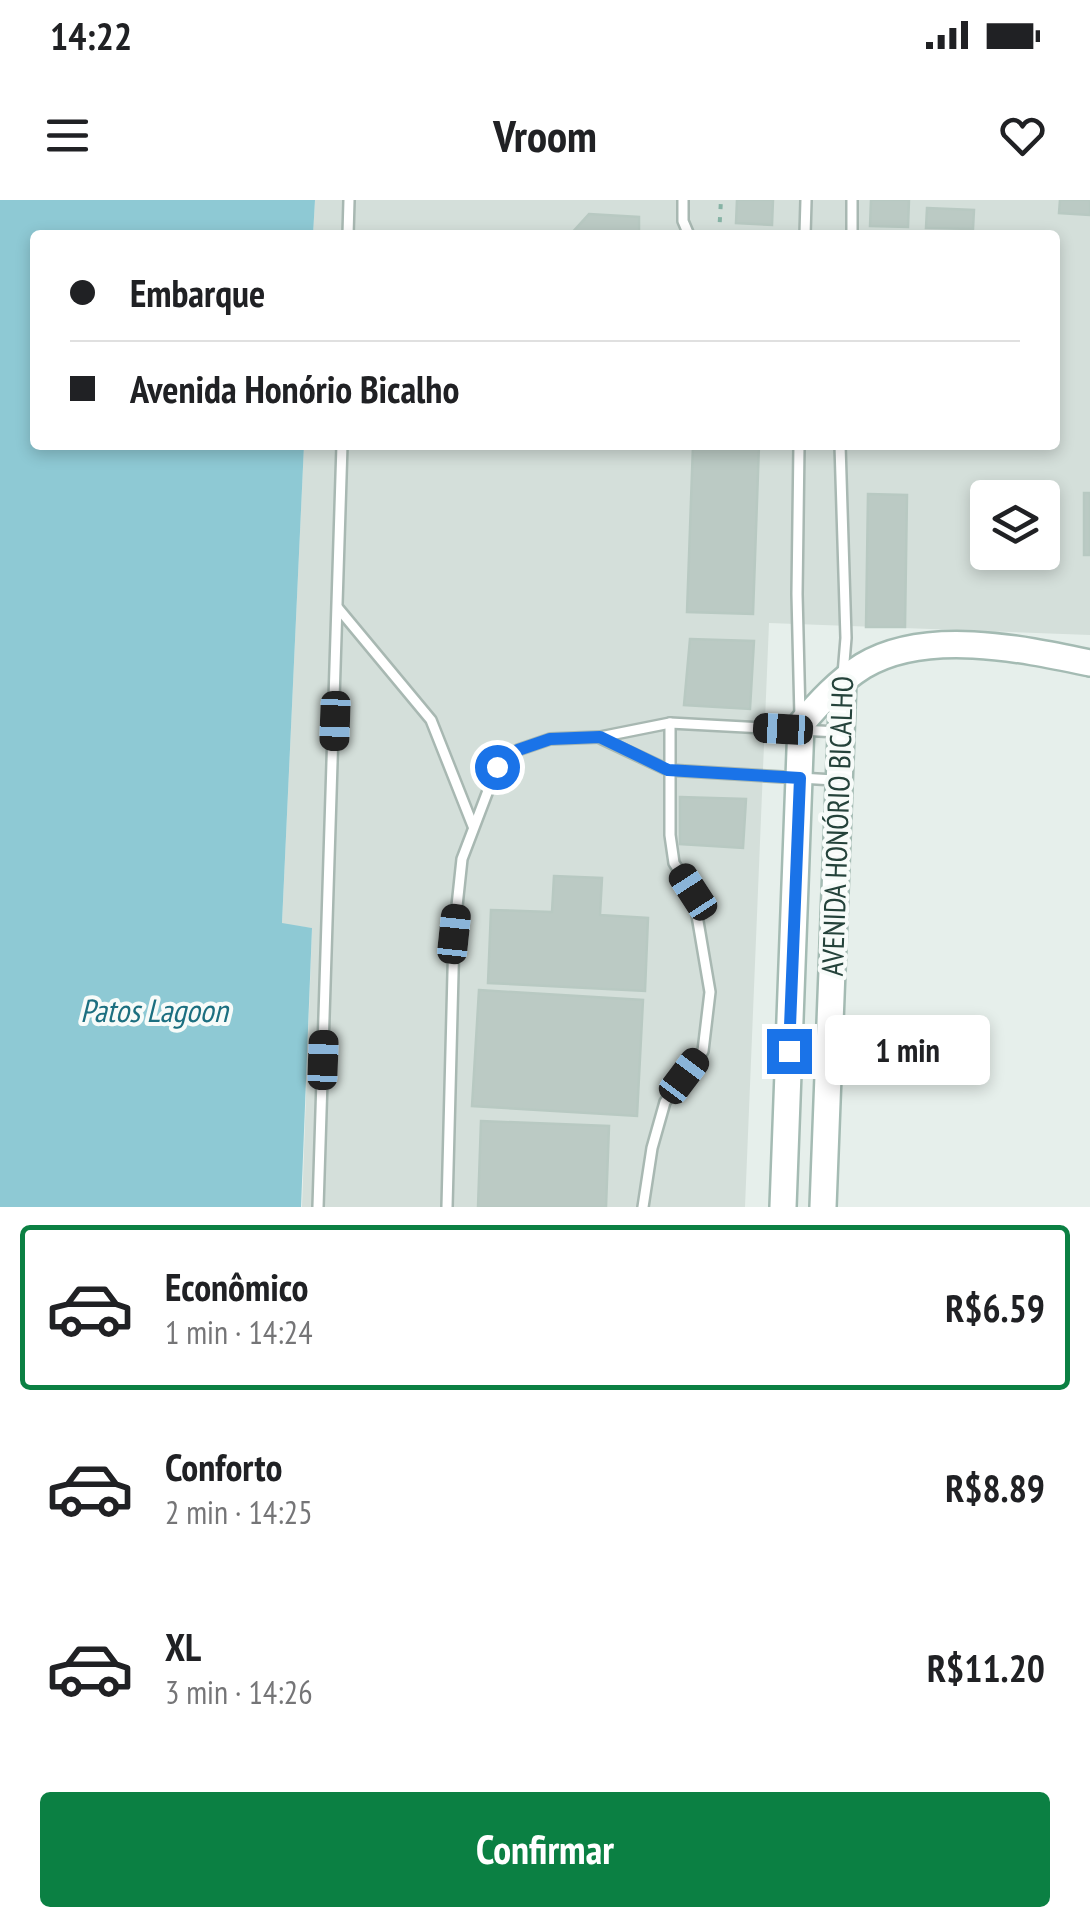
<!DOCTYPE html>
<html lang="pt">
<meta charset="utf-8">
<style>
body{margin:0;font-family:"PT Sans Narrow",sans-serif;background:#f6f6f6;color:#202124;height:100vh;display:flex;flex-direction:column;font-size:38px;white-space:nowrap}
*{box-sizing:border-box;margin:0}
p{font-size:32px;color:#757577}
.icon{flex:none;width:55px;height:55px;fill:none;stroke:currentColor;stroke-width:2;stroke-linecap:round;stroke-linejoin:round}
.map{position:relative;height:1007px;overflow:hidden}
.side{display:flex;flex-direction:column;background:#fff;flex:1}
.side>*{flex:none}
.hud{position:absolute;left:30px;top:30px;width:1030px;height:220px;border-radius:10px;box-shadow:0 5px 15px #0003;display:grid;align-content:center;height:220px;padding:0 40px;background:#fff}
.tools{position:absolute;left:970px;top:280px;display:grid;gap:20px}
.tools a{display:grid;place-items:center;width:90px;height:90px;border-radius:10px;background:#fff;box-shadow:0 5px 15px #0003;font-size:50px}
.end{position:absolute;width:45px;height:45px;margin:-22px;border:12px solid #1a73e8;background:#fff;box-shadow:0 0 0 5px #fff}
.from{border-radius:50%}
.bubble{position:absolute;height:70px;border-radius:10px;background:#fff;box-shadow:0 5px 15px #0003;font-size:32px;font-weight:700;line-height:70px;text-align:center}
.car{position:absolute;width:30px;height:60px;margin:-30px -15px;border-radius:12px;box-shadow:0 0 8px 2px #0007;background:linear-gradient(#222 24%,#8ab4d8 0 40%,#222 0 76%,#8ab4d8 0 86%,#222 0)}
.hud b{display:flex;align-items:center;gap:35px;height:95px;font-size:38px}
.hud b+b{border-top:2px solid #e0e0e0}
.hud i{width:25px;height:25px;background:#202124}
ul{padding:18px 0 0;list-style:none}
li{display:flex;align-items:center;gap:30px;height:165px;margin:0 20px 15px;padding:0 20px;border:5px solid transparent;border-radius:10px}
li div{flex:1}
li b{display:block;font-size:38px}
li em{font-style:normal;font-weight:700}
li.active{border-color:#0b8043}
li>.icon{width:90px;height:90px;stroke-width:1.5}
.cta{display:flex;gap:20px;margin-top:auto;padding:20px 40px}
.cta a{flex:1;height:115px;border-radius:10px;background:#0b8043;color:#fff;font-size:40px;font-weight:700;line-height:115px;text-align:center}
.status{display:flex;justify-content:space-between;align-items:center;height:70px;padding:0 50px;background:#fff;direction:ltr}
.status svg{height:28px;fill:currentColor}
header{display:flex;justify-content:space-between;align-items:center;height:130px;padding:0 40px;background:#fff;font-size:45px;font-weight:700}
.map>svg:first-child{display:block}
.built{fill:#d4dfda;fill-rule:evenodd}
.water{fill:#8ec9d4}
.building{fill:#bbcac4;stroke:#b8c9c2;stroke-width:2.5}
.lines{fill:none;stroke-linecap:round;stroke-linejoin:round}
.service-casing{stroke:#a8b8b2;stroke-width:14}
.secondary-casing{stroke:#a4bbb3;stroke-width:30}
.path{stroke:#86b3a5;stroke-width:4;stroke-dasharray:5 8;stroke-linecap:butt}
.service{stroke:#fff;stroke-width:9}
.secondary{stroke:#fff;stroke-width:25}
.route{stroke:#1a73e8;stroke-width:12}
.labels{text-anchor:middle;stroke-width:8;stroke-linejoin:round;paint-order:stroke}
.street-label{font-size:30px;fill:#24423a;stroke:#f7fbf9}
.water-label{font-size:32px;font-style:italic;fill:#1c6f80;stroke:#f7fbf9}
</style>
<div class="status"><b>14:22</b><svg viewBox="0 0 49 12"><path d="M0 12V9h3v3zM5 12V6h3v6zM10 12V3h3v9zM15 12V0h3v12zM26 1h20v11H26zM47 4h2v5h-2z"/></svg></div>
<header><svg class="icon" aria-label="menu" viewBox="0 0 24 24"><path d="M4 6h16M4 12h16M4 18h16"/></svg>Vroom<svg class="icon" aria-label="heart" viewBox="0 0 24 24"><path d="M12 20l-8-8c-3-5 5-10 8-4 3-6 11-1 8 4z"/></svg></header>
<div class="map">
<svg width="1090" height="1007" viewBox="0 0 1090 1007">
<rect width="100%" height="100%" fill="#e6efeb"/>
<path class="built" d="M 315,0 L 1090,0 L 1090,435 L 769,423 L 745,1007 L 302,1007 L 312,728 L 282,724 L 304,245 L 1055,245 L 1055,35 L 313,35 ZM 988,298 L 1042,298 L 1042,352 L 988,352 Z"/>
<path class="water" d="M 0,0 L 315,0 L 313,35 L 35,35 L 35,245 L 304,245 L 282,723 L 312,728 L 301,1007 L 0,1007 Z"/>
<g class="building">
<path d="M 737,0 L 773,0 L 772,25 L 736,23 Z"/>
<path d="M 871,0 L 909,0 L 908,27 L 870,26 Z"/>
<path d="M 1060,0 L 1090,0 L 1090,15 L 1059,13 Z"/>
<path d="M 927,8 L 974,10 L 973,29 L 926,28 Z"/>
<path d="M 589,14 L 639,17 L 639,35 L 570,35 Z"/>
<path d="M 693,245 L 759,245 L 753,414 L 687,412 Z"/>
<rect x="1084" y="293" width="6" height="62"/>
<path d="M 868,294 L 907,295 L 905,427 L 866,427 Z"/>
<path d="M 975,295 L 1014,296 L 988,298 L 988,352 L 1013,352 L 1012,367 L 974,366 Z"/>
<path d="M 690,439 L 754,441 L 750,509 L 684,505 Z"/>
<path d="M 680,597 L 746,599 L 743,648 L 680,644 Z"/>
<path d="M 554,676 L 602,678 L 600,715 L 648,718 L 645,791 L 488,783 L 491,710 L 552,712 Z"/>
<path d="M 479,790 L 643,800 L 637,916 L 472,906 Z"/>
<path d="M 481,921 L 609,926 L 606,1007 L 478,1007 Z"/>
</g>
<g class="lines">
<g class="service-casing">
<g id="service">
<path d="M 683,0 L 683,21 L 689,35"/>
<path d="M 348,35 L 349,0"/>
<path d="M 805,35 L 806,0"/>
<path d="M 852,35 L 852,0"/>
<path d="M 799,245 L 797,394 L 800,517"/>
<path d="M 840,245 L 846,438 L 843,474"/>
<path d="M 338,408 L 431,520 L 473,626"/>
<path d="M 602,539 L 668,570 L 834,580"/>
<path d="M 318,1007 L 342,245"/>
<path d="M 447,1007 L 454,734 L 462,659 L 497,567 L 518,550 L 550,539 L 600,537 L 670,523 L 838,532"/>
<path d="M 643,1007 L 652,948 L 665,902 L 703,851 L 710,792 L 693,692 L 674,663 L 670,635 L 670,523"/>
</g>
</g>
<g class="secondary-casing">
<g id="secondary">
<path d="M 783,1007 L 801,524 C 819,503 839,481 863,466 C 926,428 1023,449 1090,463"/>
<path d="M 823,1007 L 843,482"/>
</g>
</g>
<path class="path" d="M 719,35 L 721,0"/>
<use href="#service" class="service"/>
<use href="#secondary" class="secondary"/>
</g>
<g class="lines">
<path class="route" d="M 497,567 L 518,550 L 550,539 L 600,537 L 668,570 L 800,578 L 789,851"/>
</g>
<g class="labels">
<g class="street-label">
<text transform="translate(838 626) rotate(-88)" y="10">AVENIDA HONÓRIO BICALHO</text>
</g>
<g class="water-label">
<text x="154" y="822">Patos Lagoon</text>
</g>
</g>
</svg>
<div class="tools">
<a><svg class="icon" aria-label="layers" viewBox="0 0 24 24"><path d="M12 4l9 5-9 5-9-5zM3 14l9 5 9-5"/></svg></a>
</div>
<i class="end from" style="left:497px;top:567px"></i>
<i class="end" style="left:789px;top:851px"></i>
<div class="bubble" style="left:825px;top:815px;width:165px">1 min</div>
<i class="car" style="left:335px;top:521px;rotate:182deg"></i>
<i class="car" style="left:783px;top:529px;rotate:273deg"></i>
<i class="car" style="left:693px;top:692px;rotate:327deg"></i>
<i class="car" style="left:454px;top:734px;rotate:6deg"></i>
<i class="car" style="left:323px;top:860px;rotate:2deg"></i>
<i class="car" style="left:684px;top:876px;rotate:37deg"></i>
<div class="hud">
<b><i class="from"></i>Embarque</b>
<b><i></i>Avenida Honório Bicalho</b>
</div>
</div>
<section class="side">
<ul>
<li class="active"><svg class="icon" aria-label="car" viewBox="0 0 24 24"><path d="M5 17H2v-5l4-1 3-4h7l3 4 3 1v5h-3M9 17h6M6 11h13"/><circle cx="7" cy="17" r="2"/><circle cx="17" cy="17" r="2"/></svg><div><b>Econômico</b><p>1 min · 14:24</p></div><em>R$6.59</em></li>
<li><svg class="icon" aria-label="car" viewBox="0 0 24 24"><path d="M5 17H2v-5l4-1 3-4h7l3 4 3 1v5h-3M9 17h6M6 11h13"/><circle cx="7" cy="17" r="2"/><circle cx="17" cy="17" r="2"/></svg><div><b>Conforto</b><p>2 min · 14:25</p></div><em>R$8.89</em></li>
<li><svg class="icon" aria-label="car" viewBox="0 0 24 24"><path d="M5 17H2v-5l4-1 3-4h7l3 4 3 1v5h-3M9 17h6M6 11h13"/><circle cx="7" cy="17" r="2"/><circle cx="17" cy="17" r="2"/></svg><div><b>XL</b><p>3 min · 14:26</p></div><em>R$11.20</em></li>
</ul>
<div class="cta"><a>Confirmar</a></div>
</section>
